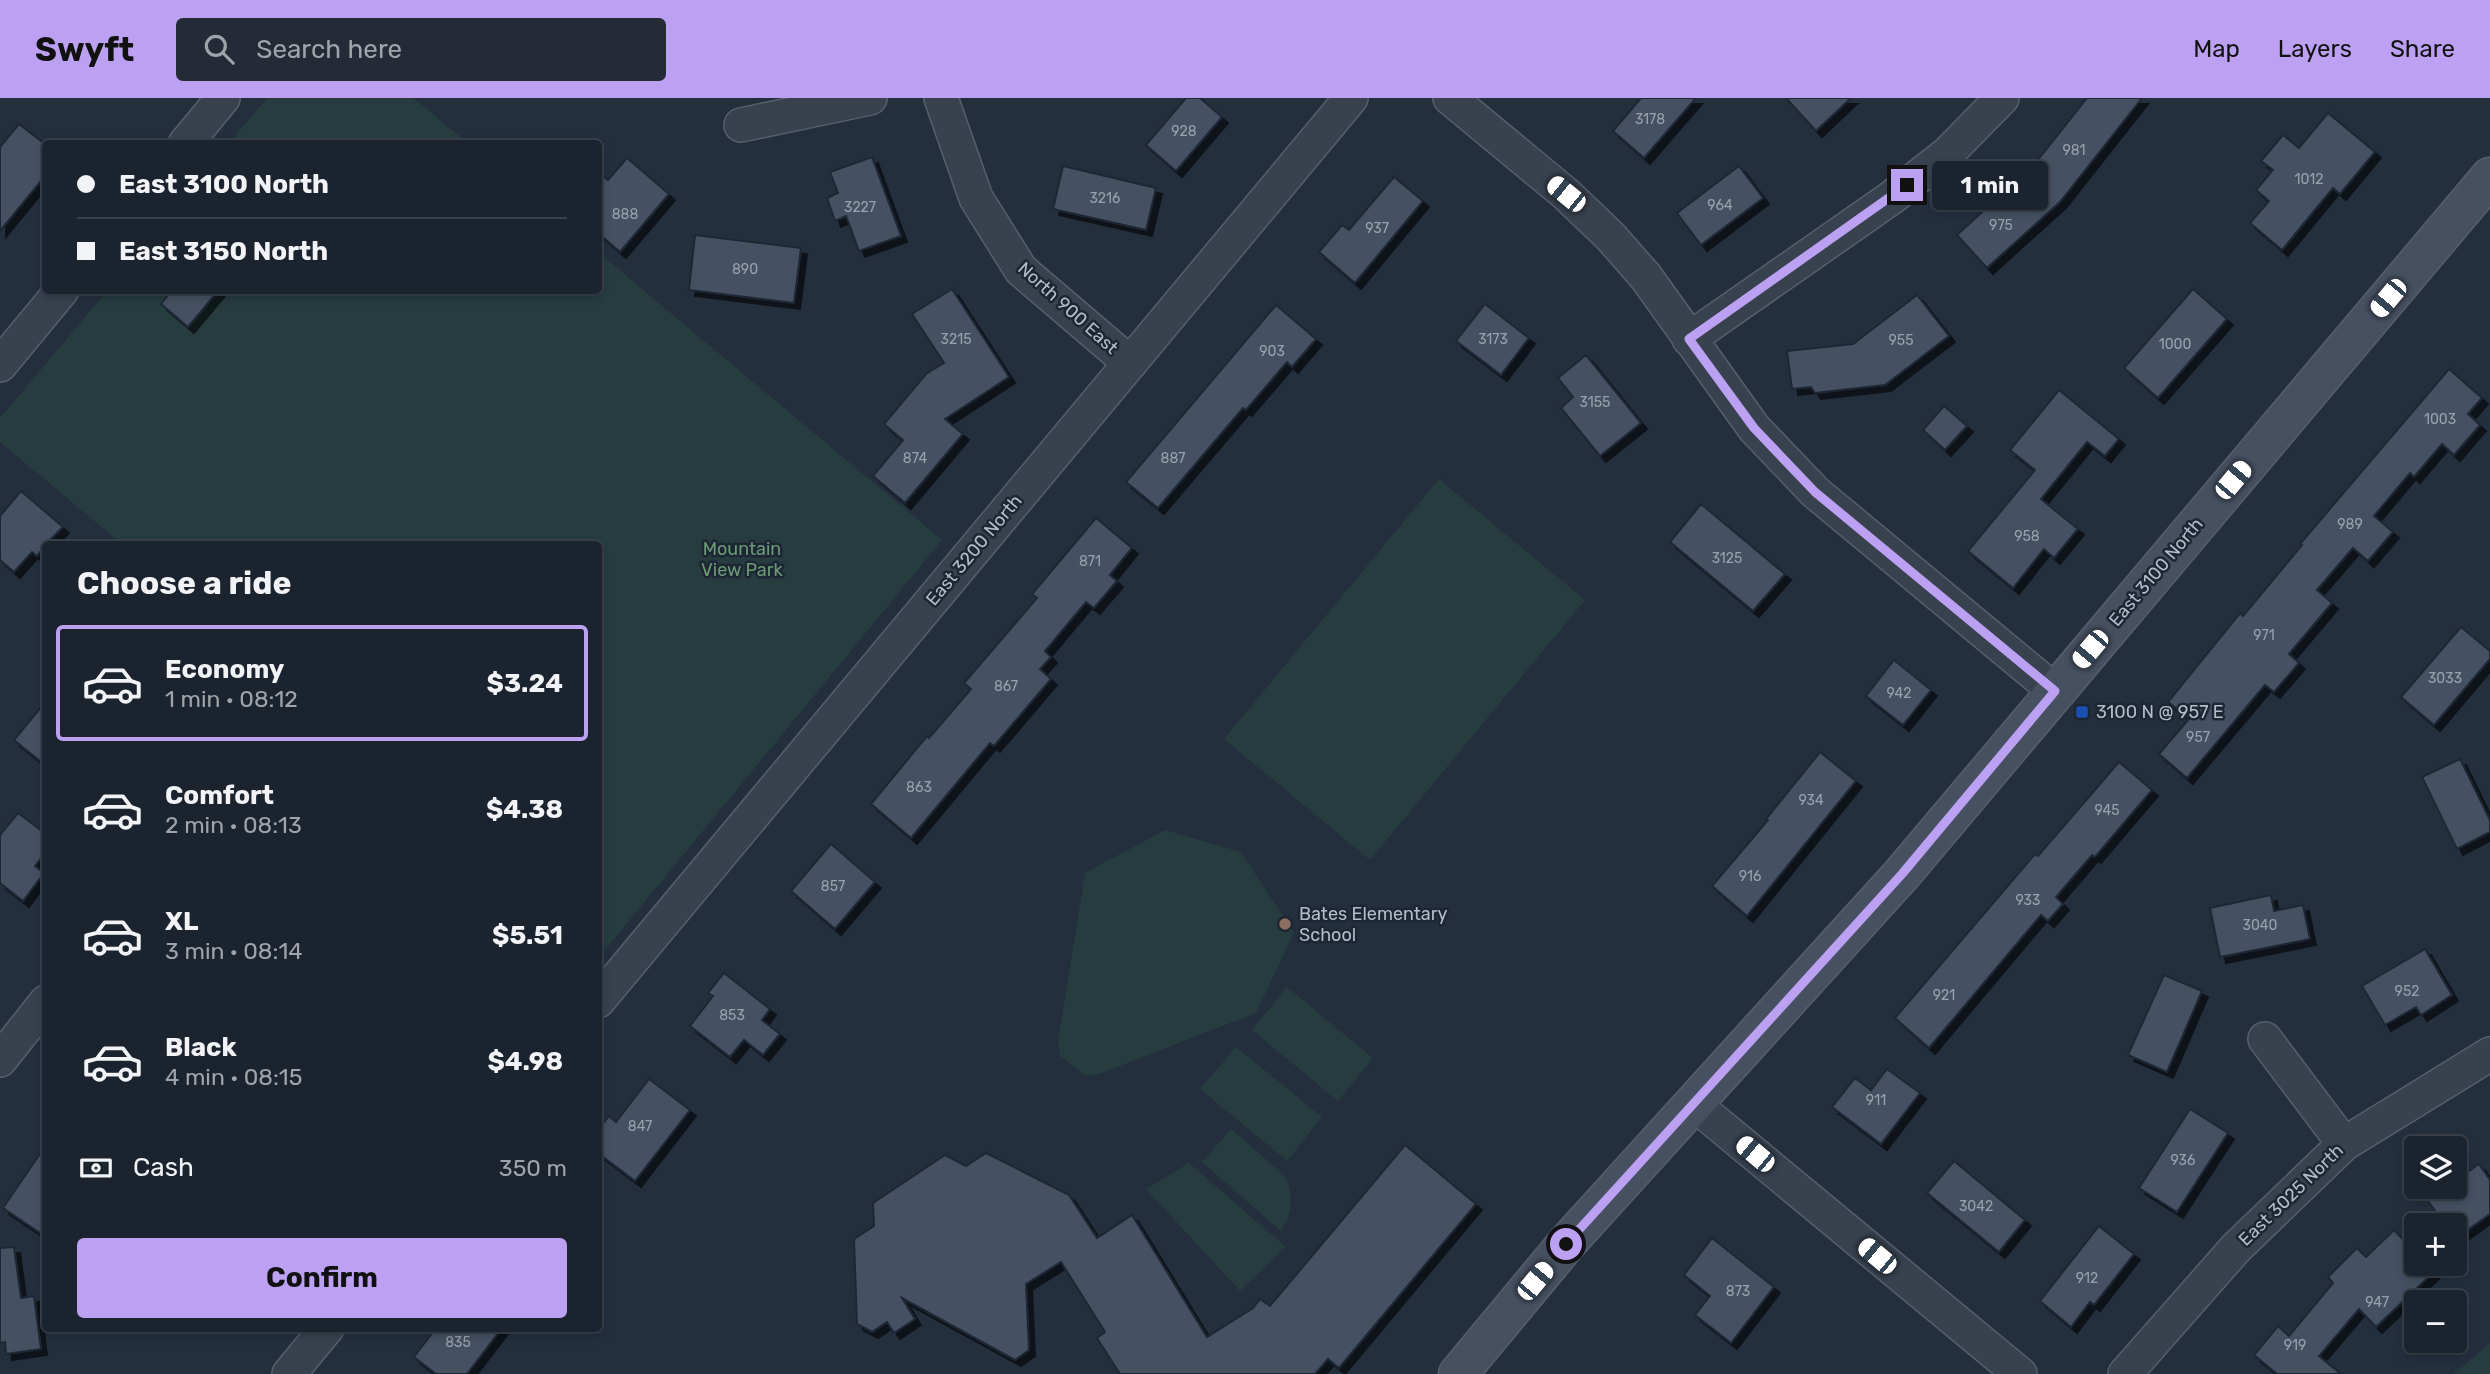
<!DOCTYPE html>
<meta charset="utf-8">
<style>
body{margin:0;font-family:Rubik,sans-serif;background:#242b36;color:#f1f3f6;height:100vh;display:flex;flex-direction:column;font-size:26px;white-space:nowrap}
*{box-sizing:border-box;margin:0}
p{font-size:23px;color:#a0a4aa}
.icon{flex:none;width:38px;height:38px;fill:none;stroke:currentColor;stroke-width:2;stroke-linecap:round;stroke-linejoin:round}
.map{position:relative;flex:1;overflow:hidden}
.sheet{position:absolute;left:42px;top:443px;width:560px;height:791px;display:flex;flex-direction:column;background:#1b232e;border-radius:7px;box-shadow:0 4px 10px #0003,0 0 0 2px #39404a}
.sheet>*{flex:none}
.top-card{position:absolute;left:42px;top:42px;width:560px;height:154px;border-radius:7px;box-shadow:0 4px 10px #0003,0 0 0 2px #39404a;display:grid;align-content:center;height:154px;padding:0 35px;background:#1b232e}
.tools{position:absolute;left:2404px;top:1038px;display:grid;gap:14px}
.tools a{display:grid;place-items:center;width:63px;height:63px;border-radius:7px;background:#1b232e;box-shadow:0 4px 10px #0003,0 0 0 2px #39404a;font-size:35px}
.end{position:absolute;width:32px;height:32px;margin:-16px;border:9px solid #bca0f2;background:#111;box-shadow:0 0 0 4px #111}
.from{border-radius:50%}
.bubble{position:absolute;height:49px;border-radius:7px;background:#1b232e;box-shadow:0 4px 10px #0003,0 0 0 2px #39404a;font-size:23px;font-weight:700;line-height:49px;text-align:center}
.car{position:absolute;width:21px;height:42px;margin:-21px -10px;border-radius:9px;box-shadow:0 0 5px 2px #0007;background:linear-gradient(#fff 24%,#345 0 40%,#fff 0 76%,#345 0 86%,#fff 0)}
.top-card b{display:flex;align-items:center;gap:24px;height:66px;font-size:26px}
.top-card b+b{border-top:2px solid #39404a}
.top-card i{width:18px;height:18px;background:#f1f3f6}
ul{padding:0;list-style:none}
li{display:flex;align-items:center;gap:21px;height:116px;margin:0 14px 10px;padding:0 21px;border:4px solid transparent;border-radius:7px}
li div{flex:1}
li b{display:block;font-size:26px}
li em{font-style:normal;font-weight:700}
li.active{border-color:#bca0f2}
li>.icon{width:63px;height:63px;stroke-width:1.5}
h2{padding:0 35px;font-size:32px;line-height:84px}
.pay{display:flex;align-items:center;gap:18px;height:77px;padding:0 35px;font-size:26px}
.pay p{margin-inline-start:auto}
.cta{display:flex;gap:14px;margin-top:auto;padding:14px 35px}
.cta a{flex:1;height:80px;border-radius:7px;background:#bca0f2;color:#111;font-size:28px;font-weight:700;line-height:80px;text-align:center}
header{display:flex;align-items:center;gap:42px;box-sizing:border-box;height:98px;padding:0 35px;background:#bca0f2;color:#111}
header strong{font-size:33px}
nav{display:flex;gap:38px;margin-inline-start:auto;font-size:24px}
.search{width:490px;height:63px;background:#242b36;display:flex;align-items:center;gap:18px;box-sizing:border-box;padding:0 24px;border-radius:7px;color:#a0a4aa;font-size:26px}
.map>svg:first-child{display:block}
.green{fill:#263c3f}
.building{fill:#455162;stroke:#1f2835;stroke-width:2;filter:url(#shadow)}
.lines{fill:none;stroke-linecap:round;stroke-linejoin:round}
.street-casing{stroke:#565f6c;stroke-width:36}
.secondary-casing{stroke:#565f6c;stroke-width:41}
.street{stroke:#38414e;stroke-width:33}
.secondary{stroke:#465061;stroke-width:38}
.route{stroke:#bca0f2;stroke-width:9}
.transit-dot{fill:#1a4fb4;stroke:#1d2633;stroke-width:2.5}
.education-dot{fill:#8d6e63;stroke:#1d2633;stroke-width:2.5}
.labels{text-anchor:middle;stroke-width:5;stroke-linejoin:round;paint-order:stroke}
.number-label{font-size:14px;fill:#98a1af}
.street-label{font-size:18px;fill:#b4bcc9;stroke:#1d2633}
.park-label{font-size:18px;fill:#6b9a76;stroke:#1d2633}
.poi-label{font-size:18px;fill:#b4bcc9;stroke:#1d2633;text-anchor:start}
</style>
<header>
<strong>Swyft</strong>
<div class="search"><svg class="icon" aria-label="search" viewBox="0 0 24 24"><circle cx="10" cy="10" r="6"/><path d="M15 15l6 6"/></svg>Search here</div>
<nav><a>Map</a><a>Layers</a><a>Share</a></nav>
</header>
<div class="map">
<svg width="2490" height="1276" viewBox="0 0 2490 1276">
<defs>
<filter id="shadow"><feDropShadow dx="6" dy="6" stdDeviation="0" flood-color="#0009"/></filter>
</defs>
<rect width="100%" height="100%" fill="#242f3e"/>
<g class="green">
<path d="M 267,0 L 413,0 L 468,45 L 229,45 Z"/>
<path d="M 599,155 L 942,442 L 605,852 L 598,847 L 598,446 L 122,446 L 0,344 L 0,320 L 107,193 L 598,192 Z"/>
<path d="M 1439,381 L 1585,502 L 1370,762 L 1224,641 Z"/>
<path d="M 1165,732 L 1241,754 L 1294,835 L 1256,915 L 1099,976 L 1086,978 L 1060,958 L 1058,944 L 1085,775 Z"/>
<path d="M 1287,889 L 1373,960 L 1338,1003 L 1252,932 Z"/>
<path d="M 1236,949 L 1322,1019 L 1287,1063 L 1200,991 Z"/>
<path d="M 1231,1031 L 1285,1078 C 1294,1096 1293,1116 1281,1133 L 1202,1064 Z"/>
<path d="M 1189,1065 L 1286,1149 L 1240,1193 L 1146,1091 Z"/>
<path d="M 2490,1245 L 2490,1276 L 2454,1276 Z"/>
</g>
<g class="building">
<path d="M 1186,0 L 1200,0 L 1222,19 L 1176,73 L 1146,47 Z"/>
<path d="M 1641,0 L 1696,0 L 1644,60 L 1613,33 Z"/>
<path d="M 1786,0 L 1851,0 L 1816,33 Z"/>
<path d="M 2087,0 L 2142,0 L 2060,104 L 1987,170 L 1957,137 L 2015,84 L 2018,87 Z"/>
<path d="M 2328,15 L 2375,54 L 2340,96 L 2333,90 L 2282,152 L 2250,125 L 2269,103 L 2256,92 L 2273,72 L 2261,63 L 2283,37 L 2299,50 Z"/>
<path d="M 19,26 L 46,47 L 46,77 L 0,133 L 0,49 Z"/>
<path d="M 872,59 L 901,138 L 859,153 L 846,118 L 835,123 L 827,100 L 838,95 L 830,74 Z"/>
<path d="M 627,60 L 669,96 L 620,154 L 598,135 L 598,74 L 608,82 Z"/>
<path d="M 1063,68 L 1156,90 L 1146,132 L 1053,111 Z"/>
<path d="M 1739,68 L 1763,100 L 1701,147 L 1677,115 Z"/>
<path d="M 1394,79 L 1423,103 L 1355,185 L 1319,154 L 1342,127 L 1349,132 Z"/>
<path d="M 695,137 L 801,150 L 794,205 L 689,192 Z"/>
<path d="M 952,191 L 1009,279 L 945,321 L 963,336 L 905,405 L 873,378 L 903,342 L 884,326 L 926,276 L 944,265 L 912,216 Z"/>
<path d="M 2193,191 L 2227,221 L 2158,300 L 2124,270 Z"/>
<path d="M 172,192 L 219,192 L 188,229 L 161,206 Z"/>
<path d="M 1917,197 L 1949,238 L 1885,287 L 1815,295 L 1811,289 L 1792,291 L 1787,253 L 1853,246 Z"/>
<path d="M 1485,206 L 1529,240 L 1501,277 L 1456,243 Z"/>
<path d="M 1276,207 L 1316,241 L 1292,269 L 1287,264 L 1246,312 L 1243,310 L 1158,410 L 1126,384 Z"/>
<path d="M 1586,257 L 1641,325 L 1600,358 L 1561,310 L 1573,299 L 1558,280 Z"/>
<path d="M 2449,271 L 2482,300 L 2468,316 L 2480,327 L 2454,357 L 2442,346 L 2414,379 L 2410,375 L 2374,418 L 2393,434 L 2368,463 L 2353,450 L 2317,492 L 2332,505 L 2289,556 L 2299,565 L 2274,594 L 2265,587 L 2187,680 L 2159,656 L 2189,621 L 2168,604 L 2240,515 L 2243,518 L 2302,447 L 2300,446 Z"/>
<path d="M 2059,292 L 2119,341 L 2105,358 L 2087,344 L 2041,401 L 2078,431 L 2054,460 L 2044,451 L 2013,490 L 1968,453 L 2035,372 L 2010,352 Z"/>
<path d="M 1944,308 L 1967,328 L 1945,352 L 1923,332 Z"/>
<path d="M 21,393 L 63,429 L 46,446 L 37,458 L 32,454 L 14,474 L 0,462 L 0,418 Z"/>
<path d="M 1701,406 L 1785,476 L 1753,513 L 1670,444 Z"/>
<path d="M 1096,420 L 1132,450 L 1110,477 L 1117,483 L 1094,510 L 1086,504 L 1045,553 L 1051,559 L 1040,571 L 1051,581 L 994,648 L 990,645 L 911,740 L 871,706 L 927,638 L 929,640 L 971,591 L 964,585 L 1037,500 L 1032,496 Z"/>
<path d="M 2461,529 L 2490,553 L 2490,561 L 2434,627 L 2401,599 Z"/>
<path d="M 1894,562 L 1931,592 L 1903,627 L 1866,598 Z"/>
<path d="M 46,603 L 46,668 L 14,642 Z"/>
<path d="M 1820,654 L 1856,683 L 1747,818 L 1712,788 L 1768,722 L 1766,721 Z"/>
<path d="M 2460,661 L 2490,722 L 2490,734 L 2457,751 L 2422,679 Z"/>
<path d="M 2119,664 L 2152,692 L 2095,759 L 2092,757 L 2056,799 L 2063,806 L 2048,823 L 2041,817 L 1929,950 L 1895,920 L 2035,756 L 2038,758 Z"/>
<path d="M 18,715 L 46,736 L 46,754 L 35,768 L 44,775 L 23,803 L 0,785 L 0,737 Z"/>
<path d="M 831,746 L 875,784 L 835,831 L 791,793 Z"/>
<path d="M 2271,797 L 2274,813 L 2303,807 L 2310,841 L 2220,859 L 2210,810 Z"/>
<path d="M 2425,851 L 2452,897 L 2421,917 L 2416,909 L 2385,927 L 2362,888 Z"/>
<path d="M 724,875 L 770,911 L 762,922 L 780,936 L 763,957 L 744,942 L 730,959 L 690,928 L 713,898 L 708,895 Z"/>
<path d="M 2164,877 L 2202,893 L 2167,974 L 2128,957 Z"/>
<path d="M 1887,971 L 1920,995 L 1881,1046 L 1832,1009 L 1855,980 L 1871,992 Z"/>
<path d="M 649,981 L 690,1012 L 635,1083 L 598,1055 L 598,1032 L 609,1018 L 616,1024 Z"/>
<path d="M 2190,1011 L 2228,1035 L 2177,1114 L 2139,1090 Z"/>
<path d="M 46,1047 L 46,1139 L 3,1110 Z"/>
<path d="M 1405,1047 L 1476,1106 L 1339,1270 L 1328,1261 L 1315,1276 L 1120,1276 L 1097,1240 L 1105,1234 L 1061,1164 L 1026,1186 L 1029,1252 L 1015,1262 L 902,1200 L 915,1221 L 894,1235 L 887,1224 L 872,1234 L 857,1226 L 854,1141 L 874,1128 L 873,1105 L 945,1057 L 966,1068 L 986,1055 L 1069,1097 L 1097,1140 L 1132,1117 L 1207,1239 L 1253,1210 L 1260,1201 L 1270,1208 Z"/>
<path d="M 1954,1063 L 2025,1122 L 1999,1154 L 1927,1095 Z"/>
<path d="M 2479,1066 L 2490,1082 L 2490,1116 L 2455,1141 L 2455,1127 L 2445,1127 L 2428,1103 L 2448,1088 L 2455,1088 L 2455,1083 Z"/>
<path d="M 2099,1128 L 2134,1156 L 2094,1207 L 2090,1204 L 2071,1229 L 2040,1203 Z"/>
<path d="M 2394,1132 L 2417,1156 L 2417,1166 L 2426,1166 L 2434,1174 L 2376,1229 L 2359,1211 L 2319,1258 L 2341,1276 L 2277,1276 L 2254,1257 L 2278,1228 L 2289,1238 L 2333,1185 L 2328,1179 L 2357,1150 L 2366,1159 Z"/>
<path d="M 1712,1140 L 1774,1189 L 1731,1245 L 1695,1217 L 1710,1198 L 1684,1177 Z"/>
<path d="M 14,1149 L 21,1200 L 34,1198 L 41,1251 L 6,1256 L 5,1244 L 0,1245 L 0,1150 Z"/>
<path d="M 436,1230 L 502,1230 L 467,1276 L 436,1276 L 414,1259 Z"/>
</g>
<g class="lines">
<g class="street-casing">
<g id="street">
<path d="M 941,0 L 976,100 L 1021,172 L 1130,265"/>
<path d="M 1450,0 L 1566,96 L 1610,138 L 1646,179 L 1754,330 L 1815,394 L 2055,593"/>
<path d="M 741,27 L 870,0"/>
<path d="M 185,46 L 223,0"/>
<path d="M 1689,241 L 1891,100 L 1947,56 L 2002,0"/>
<path d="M 0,267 L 62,192"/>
<path d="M 598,903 L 1351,0"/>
<path d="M 2265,941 L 2344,1046"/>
<path d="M 0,962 L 46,904"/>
<path d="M 1694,1006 L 2020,1276"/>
<path d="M 289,1276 L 327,1230"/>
<path d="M 2125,1276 L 2236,1150 L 2344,1046 L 2490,956"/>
</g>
</g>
<g class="secondary-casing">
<path id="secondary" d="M 1458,1276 L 1566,1146 L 1902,776 L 2490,79"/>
</g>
<use href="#street" class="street"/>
<use href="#secondary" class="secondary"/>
</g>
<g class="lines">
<path class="route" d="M 1566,1146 L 1902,776 L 2055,593 L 1815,394 L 1754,330 L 1689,241 L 1907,87"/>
</g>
<rect class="transit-dot" x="2075" y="607" width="14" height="14" rx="3.5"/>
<circle class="education-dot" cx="1285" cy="826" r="7"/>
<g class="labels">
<g class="number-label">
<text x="1650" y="26">3178</text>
<text x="1184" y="38">928</text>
<text x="2074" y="57">981</text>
<text x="2309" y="86">1012</text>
<text x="1105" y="105">3216</text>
<text x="1720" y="112">964</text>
<text x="860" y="114">3227</text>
<text x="625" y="121">888</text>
<text x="2001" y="132">975</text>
<text x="1377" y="135">937</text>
<text x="745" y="176">890</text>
<text x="956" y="246">3215</text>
<text x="1493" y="246">3173</text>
<text x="1901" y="247">955</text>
<text x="2175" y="251">1000</text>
<text x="1272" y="258">903</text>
<text x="1595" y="309">3155</text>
<text x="2440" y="326">1003</text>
<text x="915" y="365">874</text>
<text x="1173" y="365">887</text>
<text x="2350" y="431">989</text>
<text x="2027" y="443">958</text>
<text x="1727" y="465">3125</text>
<text x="1090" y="468">871</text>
<text x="2264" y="542">971</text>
<text x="2445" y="585">3033</text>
<text x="1006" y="593">867</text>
<text x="1899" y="600">942</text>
<text x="2198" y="644">957</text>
<text x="919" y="694">863</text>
<text x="1811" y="707">934</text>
<text x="2107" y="717">945</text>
<text x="1750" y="783">916</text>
<text x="833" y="793">857</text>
<text x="2028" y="807">933</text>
<text x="2260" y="832">3040</text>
<text x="2407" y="898">952</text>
<text x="1944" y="902">921</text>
<text x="732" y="922">853</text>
<text x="1876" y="1007">911</text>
<text x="640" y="1033">847</text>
<text x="2183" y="1067">936</text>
<text x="1976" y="1113">3042</text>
<text x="2087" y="1185">912</text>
<text x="1738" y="1198">873</text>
<text x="2377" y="1209">947</text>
<text x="458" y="1249">835</text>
<text x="2295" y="1252">919</text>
</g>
<g class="street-label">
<text transform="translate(1068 210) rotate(42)" y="6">North 900 East</text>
<text transform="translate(974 452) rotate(-50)" y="6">East 3200 North</text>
<text transform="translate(2156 474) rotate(-50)" y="6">East 3100 North</text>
<text transform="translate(2291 1097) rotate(-44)" y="6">East 3025 North</text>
</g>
<g class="park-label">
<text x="742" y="457">Mountain<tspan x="742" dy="21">View Park</tspan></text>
</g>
<g class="poi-label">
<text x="2096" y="620">3100 N @ 957 E</text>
<text x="1299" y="822">Bates Elementary<tspan x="1299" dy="21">School</tspan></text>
</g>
</g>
</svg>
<div class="tools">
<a><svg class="icon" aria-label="layers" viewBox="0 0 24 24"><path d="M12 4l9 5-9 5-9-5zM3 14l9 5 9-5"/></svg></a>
<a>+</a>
<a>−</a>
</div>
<i class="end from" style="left:1566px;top:1146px"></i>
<i class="end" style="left:1907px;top:87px"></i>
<div class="bubble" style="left:1932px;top:63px;width:116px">1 min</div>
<i class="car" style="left:1566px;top:96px;rotate:309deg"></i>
<i class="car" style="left:2388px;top:200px;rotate:220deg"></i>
<i class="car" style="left:2233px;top:382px;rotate:40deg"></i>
<i class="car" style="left:2090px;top:551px;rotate:220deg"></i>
<i class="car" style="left:1755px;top:1056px;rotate:310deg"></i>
<i class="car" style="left:1877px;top:1158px;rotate:310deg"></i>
<i class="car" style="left:1535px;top:1183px;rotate:40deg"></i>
<div class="top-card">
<b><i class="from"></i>East 3100 North</b>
<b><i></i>East 3150 North</b>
</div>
<section class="sheet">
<h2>Choose a ride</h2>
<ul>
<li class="active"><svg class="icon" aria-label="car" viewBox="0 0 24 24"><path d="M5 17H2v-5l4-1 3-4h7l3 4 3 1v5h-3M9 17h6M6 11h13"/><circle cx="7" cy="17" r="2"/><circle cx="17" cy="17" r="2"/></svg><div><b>Economy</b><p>1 min · 08:12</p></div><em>$3.24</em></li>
<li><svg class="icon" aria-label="car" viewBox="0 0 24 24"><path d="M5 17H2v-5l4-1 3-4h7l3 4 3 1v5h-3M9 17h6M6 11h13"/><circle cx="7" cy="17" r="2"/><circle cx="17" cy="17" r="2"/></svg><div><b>Comfort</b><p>2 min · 08:13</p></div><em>$4.38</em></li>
<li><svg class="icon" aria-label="car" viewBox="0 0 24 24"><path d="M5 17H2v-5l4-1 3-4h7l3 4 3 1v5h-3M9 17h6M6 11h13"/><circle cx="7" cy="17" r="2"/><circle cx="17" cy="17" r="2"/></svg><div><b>XL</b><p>3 min · 08:14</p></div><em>$5.51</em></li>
<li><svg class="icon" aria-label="car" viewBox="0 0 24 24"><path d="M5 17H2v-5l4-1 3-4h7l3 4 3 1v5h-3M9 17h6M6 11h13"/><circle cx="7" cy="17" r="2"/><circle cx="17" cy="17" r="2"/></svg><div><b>Black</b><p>4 min · 08:15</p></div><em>$4.98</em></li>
</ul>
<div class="pay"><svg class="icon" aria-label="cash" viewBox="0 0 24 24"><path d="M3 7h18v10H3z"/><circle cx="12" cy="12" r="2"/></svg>Cash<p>350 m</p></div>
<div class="cta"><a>Confirm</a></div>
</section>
</div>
